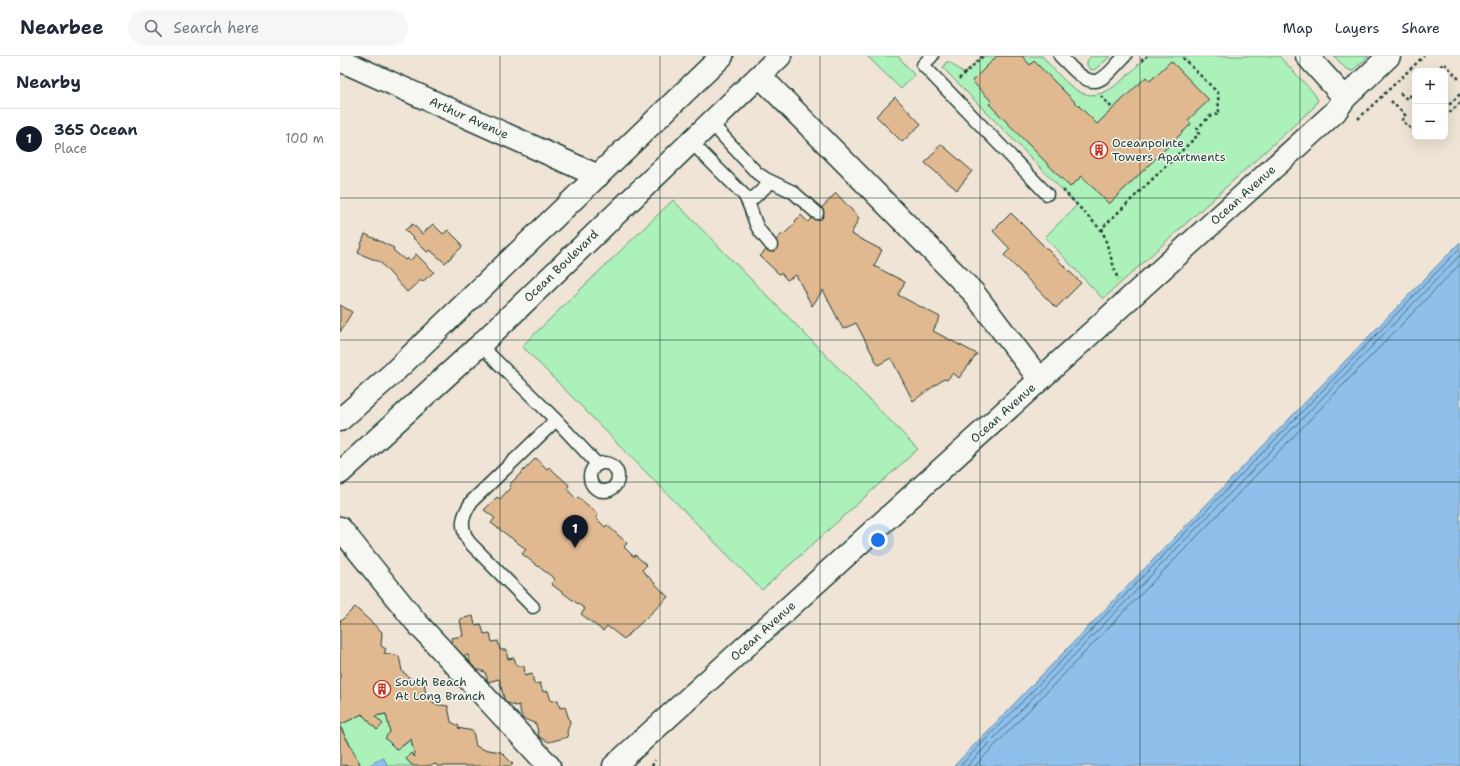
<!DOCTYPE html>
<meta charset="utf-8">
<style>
body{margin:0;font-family:"Shantell Sans",sans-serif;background:#f6f6f7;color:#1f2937}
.controls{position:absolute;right:12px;top:12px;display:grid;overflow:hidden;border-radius:8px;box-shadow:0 4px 16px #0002}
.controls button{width:36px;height:36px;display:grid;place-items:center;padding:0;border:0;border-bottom:1px solid #e0e1e3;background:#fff;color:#1f2937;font:20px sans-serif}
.you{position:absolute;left:538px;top:484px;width:14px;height:14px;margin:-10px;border:3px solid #fff;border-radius:50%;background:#1a73e8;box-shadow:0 0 0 6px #1a73e833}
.badge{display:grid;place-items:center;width:26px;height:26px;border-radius:50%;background:#111827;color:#fff;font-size:13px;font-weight:700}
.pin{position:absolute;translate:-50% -33px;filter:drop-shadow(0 1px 2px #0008)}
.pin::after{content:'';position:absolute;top:21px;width:14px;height:12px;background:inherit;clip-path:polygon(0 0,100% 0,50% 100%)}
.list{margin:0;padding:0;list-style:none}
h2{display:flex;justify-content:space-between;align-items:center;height:52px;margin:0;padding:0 16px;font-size:17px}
h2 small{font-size:13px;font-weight:400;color:#747a83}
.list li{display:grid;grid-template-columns:26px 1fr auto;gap:12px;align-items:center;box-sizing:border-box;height:60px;padding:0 16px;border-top:1px solid #e0e1e3}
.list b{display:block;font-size:15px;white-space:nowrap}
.list p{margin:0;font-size:13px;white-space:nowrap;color:#747a83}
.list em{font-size:13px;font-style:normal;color:#747a83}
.icon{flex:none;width:22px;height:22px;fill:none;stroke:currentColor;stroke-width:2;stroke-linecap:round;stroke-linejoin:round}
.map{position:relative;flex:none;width:1120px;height:710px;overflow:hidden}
header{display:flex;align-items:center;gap:24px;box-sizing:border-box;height:56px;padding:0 20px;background:#fff;border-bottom:1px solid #e0e1e3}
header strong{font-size:19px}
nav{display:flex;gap:22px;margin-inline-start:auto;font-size:14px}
.search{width:280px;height:36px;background:#f6f6f7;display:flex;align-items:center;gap:10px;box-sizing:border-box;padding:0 14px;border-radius:22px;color:#747a83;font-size:15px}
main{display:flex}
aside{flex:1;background:#fff}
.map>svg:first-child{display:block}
</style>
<header>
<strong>Nearbee</strong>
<div class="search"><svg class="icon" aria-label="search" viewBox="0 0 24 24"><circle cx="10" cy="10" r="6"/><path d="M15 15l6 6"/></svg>Search here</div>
<nav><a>Map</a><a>Layers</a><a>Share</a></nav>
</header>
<main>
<aside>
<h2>Nearby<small></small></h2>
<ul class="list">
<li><span class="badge">1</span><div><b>365 Ocean</b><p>Place</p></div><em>100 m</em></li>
</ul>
</aside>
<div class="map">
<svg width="1120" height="710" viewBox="0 0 1120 710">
<rect width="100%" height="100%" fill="#efe4d5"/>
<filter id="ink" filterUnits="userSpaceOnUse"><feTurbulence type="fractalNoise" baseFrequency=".025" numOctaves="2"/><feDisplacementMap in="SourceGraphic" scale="8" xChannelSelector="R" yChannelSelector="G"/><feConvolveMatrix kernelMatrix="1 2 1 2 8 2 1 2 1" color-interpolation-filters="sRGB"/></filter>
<g filter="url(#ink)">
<path fill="#acf0ba" stroke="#669677" d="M527 0H558L574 19 561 33Z
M643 0H702C712 11 722 24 735 33 762 53 789 17 807 0H939L973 36 978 44 974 51 763 243 705 181 737 149 603 12 606 6H610L624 18Z
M751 0H771L754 14 750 13 747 9V5Z
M994 0H1029L1012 15 1006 13Z
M333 144 578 393 422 534 182 290Z
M22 658 37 674 43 668 35 660 46 658 62 689 63 690 71 683 75 701 71 697 66 703 73 710H16L20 707 11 693 12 692 0 669Z"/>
<path fill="#8fbfeb" stroke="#628ba2" d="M1120 186V710H614Z
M43 701 48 710H28Z"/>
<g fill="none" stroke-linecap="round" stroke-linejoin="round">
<path stroke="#4c717d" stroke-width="1" d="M620 710 1120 192
M627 710 1120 199
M635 710 1120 208"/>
</g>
<path fill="#e0b991" stroke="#1f3d34" d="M657 0H682L690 9 694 5 757 68 806 21 810 25 831 5 869 44 848 64 851 68 769 148 742 120 730 131 649 48 652 46 632 25Z
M555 41 581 68 562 86 536 60Z
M601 88 632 115 617 134 585 107Z
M496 137 519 162 511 178 542 194 534 210 565 226 558 239 600 261 593 275 637 298 619 322 613 317 607 324 604 323 573 345 551 302 538 309 516 267 503 273 483 234 472 250 456 219 447 224 441 217 439 218 420 200 443 177 444 178 456 167 455 165 461 159 468 166Z
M671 157 741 227 716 252 664 199 670 193 653 175Z
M73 168 82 178 93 168 103 178 108 174 120 186 122 191 105 207 90 194 87 196 65 174Z
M25 178 54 192 53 194 65 204 67 202 70 205 76 198 94 216 82 226 81 224 67 236 40 206 18 197Z
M0 249 12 256 0 276Z
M196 402 207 413 209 411 229 429 227 433 236 443 238 441 258 458 256 462 265 471 267 469 287 487 284 491 294 501 295 499 307 509 302 514 328 541 284 583 267 570 263 575 241 558 245 553 211 528 215 523 182 498 186 493 151 467 155 462 144 454 157 441 160 443 171 431 169 429Z
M15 551 42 576 41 590 46 593 44 597 59 600 62 615 69 621 68 622 84 626 86 640 94 646 93 648 108 650 111 666 119 670 118 672 133 675 136 690 142 693 161 696 173 708 171 710H97L96 708 86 710H73L66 703 71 697 75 701 71 683 57 694 45 682 50 676 46 658 35 660 43 668 37 674 22 658 0 669V563L1 565Z
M133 560 135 569 141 568 144 578 150 577 152 586 158 585 160 594H166L168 603 174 602 177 610H179V611L184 610 185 620 192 618 194 628 200 627 203 636 208 635 211 645 218 644 220 652 225 651 230 666 227 676 228 681 209 686 199 681 196 668 182 662 179 649 176 650 165 646 159 623 148 626 145 616 132 612 128 599 121 600 115 598 111 582 123 580 120 563Z
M0 671 20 708 16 710 0 709Z"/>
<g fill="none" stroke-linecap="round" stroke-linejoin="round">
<defs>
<path id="service" d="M592 0 583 9 707 138
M720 0C729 8 745 30 759 24 769 20 777 7 785 0
M371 67 417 117 426 123 453 136 477 157
M351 86 404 139C410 148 412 158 416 168 419 176 426 182 431 189
M409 146 431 126
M140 289 216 364 257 408
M250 421a14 14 0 1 1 28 0a14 14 0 1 1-28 0Z
M193 551 129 486C119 470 122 460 132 445L216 364"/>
<path id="minor" d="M967 0 1005 42
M0 4 258 120
M420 20 633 236 700 324
M0 472 76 566 209 710
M274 710 995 56 1005 42 1049 0"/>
<path id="secondary" d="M0 364 53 317 382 0
M0 417 140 289 440 0"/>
</defs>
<use href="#service" stroke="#1f3d34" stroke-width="15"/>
<use href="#minor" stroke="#1f3d34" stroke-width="25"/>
<use href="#secondary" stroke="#1f3d34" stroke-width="25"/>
<path stroke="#1f3d34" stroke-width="2.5" stroke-dasharray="3 3" stroke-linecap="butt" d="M801 5 807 0
M1096 15 1104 7 1120 24
M619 23 643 0
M1060 37 1067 43 1075 35
M761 40 773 53
M1051 45 1066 60 1062 64 1075 77
M1105 53 1120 38
M1105 61 1120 47
M1018 63 1084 0
M723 134 763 176 778 224
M763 175 762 172 859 78 856 74 870 60 879 58 878 37 841 0
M312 710 315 704"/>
<use href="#service" stroke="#f6f6f2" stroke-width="12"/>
<use href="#minor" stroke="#f6f6f2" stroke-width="22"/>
<use href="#secondary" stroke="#f6f6f2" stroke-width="22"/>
</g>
</g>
<path fill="none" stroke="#1f3d34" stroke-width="1" stroke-opacity="0.55" d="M160 0V710M320 0V710M480 0V710M640 0V710M800 0V710M960 0V710M0 142H1120M0 284H1120M0 426H1120M0 568H1120"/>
<defs>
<symbol id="building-ring" viewBox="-11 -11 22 22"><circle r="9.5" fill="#f6f6f2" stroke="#c8321e" stroke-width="1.5"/><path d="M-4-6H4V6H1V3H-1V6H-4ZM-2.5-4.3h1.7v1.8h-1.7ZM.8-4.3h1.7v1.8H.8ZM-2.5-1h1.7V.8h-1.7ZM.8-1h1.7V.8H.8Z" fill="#c8321e"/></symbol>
</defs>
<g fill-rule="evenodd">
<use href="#building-ring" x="749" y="84" width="20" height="20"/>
<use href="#building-ring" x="32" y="623" width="20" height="20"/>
</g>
<g text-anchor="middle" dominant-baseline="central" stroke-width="3" stroke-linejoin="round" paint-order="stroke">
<g font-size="12" fill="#1f3d34" stroke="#f6f6f2">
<text transform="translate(129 62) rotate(24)">Arthur Avenue</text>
<text transform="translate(903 139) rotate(-42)">Ocean Avenue</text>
<text transform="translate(221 210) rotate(-44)">Ocean Boulevard</text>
<text transform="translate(663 357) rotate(-42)">Ocean Avenue</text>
<text transform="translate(423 575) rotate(-42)">Ocean Avenue</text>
</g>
<g font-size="12" fill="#1f3d34" stroke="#f6f6f2" text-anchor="start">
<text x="772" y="87">Oceanpointe<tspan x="772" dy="14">Towers Apartments</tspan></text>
<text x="55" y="626">South Beach<tspan x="55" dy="14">At Long Branch</tspan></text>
</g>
</g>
</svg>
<div class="controls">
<button>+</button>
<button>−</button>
</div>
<div class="you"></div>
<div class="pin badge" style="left:235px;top:492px">1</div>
</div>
</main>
